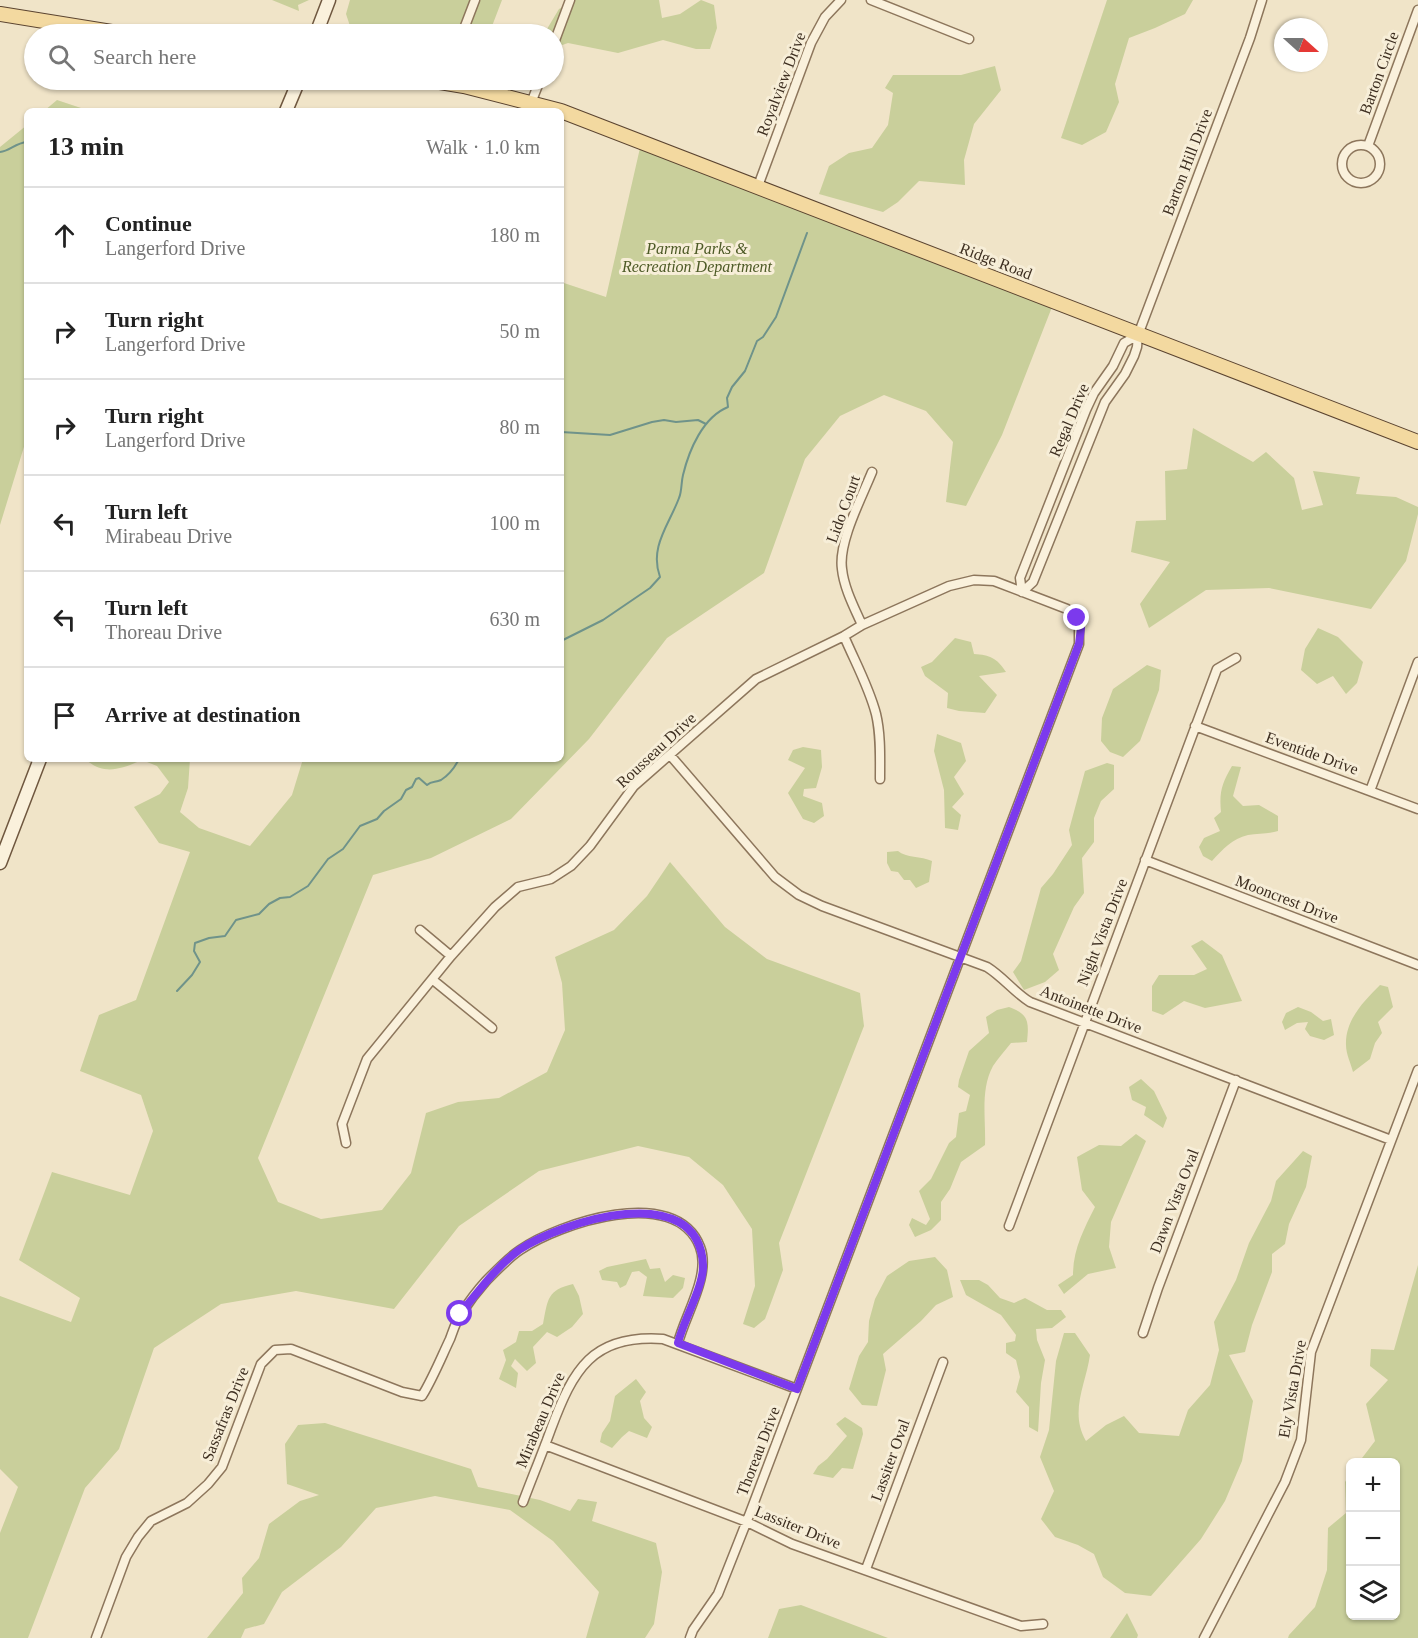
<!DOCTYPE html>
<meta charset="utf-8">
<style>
body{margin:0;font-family:"Times New Roman",serif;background:#f2f2f2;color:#222}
.controls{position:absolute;right:18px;bottom:18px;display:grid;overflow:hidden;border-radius:9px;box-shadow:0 2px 4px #0004}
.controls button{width:54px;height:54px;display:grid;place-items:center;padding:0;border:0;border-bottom:2px solid #e0e0e0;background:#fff;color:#222;font:30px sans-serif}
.compass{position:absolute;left:1274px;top:18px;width:54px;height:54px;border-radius:50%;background:#fff;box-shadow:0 2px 4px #0004;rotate:111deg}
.stop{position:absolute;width:18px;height:18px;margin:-14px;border:4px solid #7c3aed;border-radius:50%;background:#fff}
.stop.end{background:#7c3aed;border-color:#fff;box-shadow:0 2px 6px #0008}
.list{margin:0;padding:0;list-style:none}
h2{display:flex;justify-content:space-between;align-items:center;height:78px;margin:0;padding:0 24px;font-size:26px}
h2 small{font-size:20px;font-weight:400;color:#767676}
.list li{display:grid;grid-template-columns:39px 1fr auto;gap:18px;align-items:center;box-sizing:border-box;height:96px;padding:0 24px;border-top:2px solid #e0e0e0}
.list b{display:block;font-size:22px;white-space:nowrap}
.list p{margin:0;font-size:20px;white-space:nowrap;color:#767676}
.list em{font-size:20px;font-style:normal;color:#767676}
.icon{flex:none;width:33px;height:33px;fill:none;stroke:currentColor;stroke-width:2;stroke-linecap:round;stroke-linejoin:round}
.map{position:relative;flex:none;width:1418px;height:1638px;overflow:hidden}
.search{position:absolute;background:#fff;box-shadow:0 2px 4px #0004;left:24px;top:24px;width:540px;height:66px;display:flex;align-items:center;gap:15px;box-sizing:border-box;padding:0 21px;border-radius:33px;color:#767676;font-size:22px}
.panel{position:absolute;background:#fff;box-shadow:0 2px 4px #0004;left:24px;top:108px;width:540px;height:654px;border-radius:9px}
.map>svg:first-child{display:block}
</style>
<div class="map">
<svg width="1418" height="1638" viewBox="0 0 1418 1638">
<rect width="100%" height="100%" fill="#f0e4c8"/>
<path fill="#c9cf9b" d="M272 0H309L298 5 299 11Z
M350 0H502L489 34H366L363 31 351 29 346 14Z
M568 0H659L662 18 680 14 701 0 714 5 717 28 710 49H696L663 40 618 53 568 43 554 48V34H544L559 9 570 3Z
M1107 0H1193L1185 14 1155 28 1129 38 1115 84 1119 102 1106 132 1082 145 1061 138Z
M995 66 1001 90 974 124 964 160 965 185 919 181 898 202 883 212 819 194 829 166 849 153 872 148 888 125 893 93 885 88 893 75H961Z
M57 100 90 111H44Z
M27 125V437L0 525V147Z
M640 148 1052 307 1002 435 966 506 946 502 953 442 926 411 884 395 840 416 805 459 764 573 667 638 589 739 511 819 431 858 373 875 258 1158 278 1202 321 1219 382 1210 411 1173 426 1113 458 1102 499 1098 547 1072 565 1030 562 983 555 957 614 930 647 896 670 862 725 927 767 959 860 993 864 1026 779 1243 783 1270 765 1319 754 1328 743 1324 755 1286 752 1229 723 1185 689 1157 638 1146 539 1171 459 1226 394 1309 296 1291 221 1304 154 1348 119 1449 85 1488 28 1638H0V1533L18 1487 0 1469V1296L71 1322 80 1298 19 1260 52 1172 130 1195 153 1131 141 1095 80 1071 99 1015 136 1000 190 852 159 843 134 807 160 794 169 782 157 766 142 760C121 769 104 776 85 759H190L188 788 180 812 199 828 250 846 292 795 303 759H561V282L606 297Z
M1193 428 1253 462 1266 452 1294 478 1302 510 1323 505 1313 471 1360 477 1356 494 1396 497 1418 507V514L1406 561 1371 609 1269 588 1206 590 1149 628 1140 604 1170 562 1131 552 1136 521 1166 520 1165 471 1187 469Z
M1318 628 1338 637 1363 662 1357 683 1346 694 1333 676 1317 684 1301 670 1305 649Z
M955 638 971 642 974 654C990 655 997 658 1006 672L979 676 997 695 985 713 959 711 947 708 948 693 925 676 921 667 932 662Z
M1147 665 1161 670 1159 690 1140 741 1123 757 1110 752 1101 741 1102 718 1113 689Z
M937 734 961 743 966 761 954 777 964 794 952 807 961 815 958 830 945 828 944 790 934 751Z
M803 747 821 750 822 767 816 788 804 789 803 796 822 803 824 816 814 823 803 819 788 793 805 768 788 760 793 750Z
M1107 763 1114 765V789L1101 801 1094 818V842L1082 858 1084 893 1074 907 1053 954 1059 970 1045 982 1024 990 1013 972 1021 961 1041 888 1053 874 1072 845 1069 830 1085 771Z
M1232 766 1241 767 1233 796 1243 806 1259 805 1278 816V831C1268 834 1258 833 1248 835 1232 839 1223 849 1212 861L1203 856 1199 847 1204 838 1220 831 1214 818 1221 812C1219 792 1222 783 1232 766Z
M898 851C906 858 921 856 932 861L929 882 916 888 910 880H904L898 872 891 871 887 863V852Z
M1202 940 1222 955 1242 1001 1205 1008 1184 1001 1163 1015 1152 1011V986L1159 975H1194L1207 969 1191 946Z
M1380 985 1388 987 1393 1007 1378 1022 1382 1033 1375 1043 1370 1059 1353 1072C1351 1064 1346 1054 1346 1045 1345 1020 1364 1001 1380 985Z
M1009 1007C1029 1014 1029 1022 1027 1042L1011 1043C1005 1051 998 1058 993 1066 980 1090 986 1119 985 1145L961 1162 950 1189 941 1202V1220L931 1230 915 1237 909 1225 912 1218 926 1225 930 1219 919 1191 931 1179 949 1143 956 1137 959 1113 966 1111 970 1095 958 1087 959 1080 969 1051 989 1033 986 1017 997 1010Z
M1298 1007 1311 1012 1323 1021 1331 1019 1334 1035 1324 1040 1310 1036 1305 1029 1308 1022 1297 1023 1285 1030 1282 1022 1286 1013Z
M1141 1079 1154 1091 1167 1118 1163 1128 1144 1115 1146 1107 1132 1100 1129 1087Z
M1136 1134 1146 1141 1111 1222 1109 1247 1116 1268 1088 1274 1064 1294 1058 1285 1073 1275C1073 1249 1084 1229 1095 1207L1082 1190 1077 1157 1099 1145 1121 1146Z
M1303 1151 1312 1156 1306 1187 1289 1224 1285 1244 1272 1254V1272L1252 1325 1245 1352 1229 1355 1253 1401 1242 1461 1225 1501 1201 1539 1151 1596 1125 1593 1103 1577 1094 1554 1078 1545 1055 1537 1041 1519 1054 1491 1040 1457 1049 1430 1056 1361 1064 1333H1075L1090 1355C1086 1384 1069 1412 1086 1441L1106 1425 1124 1416 1139 1433 1179 1436 1188 1410 1210 1385 1219 1350 1214 1322 1236 1280 1249 1243 1271 1201 1276 1181Z
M935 1257 947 1270 953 1297 936 1305 921 1321 883 1354 886 1370 877 1406 862 1405 849 1389 859 1356 868 1342 869 1321 875 1299 887 1276 909 1261Z
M646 1259 650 1269 660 1268 665 1282 673 1275 685 1278 683 1288 673 1298 643 1296 647 1277 639 1271 632 1272 626 1285 620 1288 617 1282 602 1280 599 1271 607 1267Z
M1418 1265V1638H1288L1289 1635 1315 1607 1327 1570 1328 1528 1346 1513 1345 1482 1350 1474V1616H1396V1462H1359L1375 1441 1366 1404 1388 1380 1370 1366 1371 1349 1394 1350Z
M960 1280H979L988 1285 1000 1298 1014 1303 1025 1298 1047 1310H1061L1066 1317 1052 1328 1036 1329 1037 1340 1045 1360 1041 1383 1038 1432 1029 1427V1407L1016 1392 1020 1377 1016 1360 1006 1353V1343L1015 1341 1016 1335 1001 1315 966 1295Z
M573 1284 579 1296 583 1314 572 1327 557 1337 547 1332 533 1347 536 1363 527 1371 515 1359 511 1366 518 1373 516 1388 499 1379 506 1360 503 1350 516 1342 519 1331H532L543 1324C548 1299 547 1290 573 1284Z
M636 1379 646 1392 640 1401 644 1418 652 1427 647 1438 629 1431 622 1437 612 1448 600 1442 602 1433 610 1421 615 1396Z
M845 1417 862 1428 863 1434 853 1469 842 1468 833 1478 813 1474 818 1466 827 1459 847 1436 836 1424Z
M325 1423 471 1469 478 1487 540 1500 570 1511 578 1499 597 1502 592 1521 656 1543 662 1572 654 1624 645 1638H586L599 1592 553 1541 510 1510 435 1496 376 1508 341 1547 282 1592 264 1624 245 1629 241 1638H207L243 1593 242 1578 259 1558 269 1524 300 1501 319 1495 287 1484 285 1444 298 1425Z
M801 1605 888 1638H768L779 1609Z
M1127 1613 1138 1635 1137 1638H1110Z"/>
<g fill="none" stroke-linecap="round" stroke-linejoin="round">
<path stroke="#6f938a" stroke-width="2" d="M0 152C10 151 15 143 27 142
M561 432 610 435 652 422 664 420 676 422 698 420 706 424
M561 641 603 620 650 588 660 577C649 547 669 525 679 498 682 491 681 483 683 475 689 450 703 417 728 407L727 398 732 387 745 371 757 341 763 337 776 317 807 233
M177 991 192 975 200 962 194 951 195 943 209 938 225 936 236 920 259 914 269 904 280 898 290 897 308 886 328 859 343 849 360 826 377 819 384 811 401 799 406 790 412 787 416 779 419 778 427 785C432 780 435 783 441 780 449 775 455 767 459 759"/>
<defs>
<path id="street" d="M871 0 969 39
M462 34 475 0
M554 43 570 0
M531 103 540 80
M1342 164a19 19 0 1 1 38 0a19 19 0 1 1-38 0Z
M1368 146 1418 10
M758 186 811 43 825 17 841 0
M1022 592 1033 582 1105 402 1125 374 1134 356 1137 347 1138 335 1250 38 1262 0
M1022 592 1020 578 1086 410 1094 393 1113 366 1124 343 1138 335
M862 625C854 607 844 588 842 569 838 542 862 497 872 472
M844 636C855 662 869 687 876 714 881 735 880 758 880 779
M1195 726 1418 809
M670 755 775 877 799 895 822 906 987 967C1003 977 1014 992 1030 1002L1391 1140
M1370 791 1418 662
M1145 860 1418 965
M420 930 451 956
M433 980 492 1028
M346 1143 342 1124 367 1059 451 956 495 907 518 887 551 879 571 866 590 846 634 786 756 679 844 636 862 625 949 586 974 580 994 581 1067 609 1073 613 1079 623V644L750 1513 718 1594 693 1630 690 1638
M1009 1226 1217 669 1236 658
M1143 1333 1158 1288 1236 1080
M545 1445 747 1522 792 1544 1021 1626 1043 1624
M523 1502C532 1478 542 1454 551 1429 573 1370 592 1334 663 1339L797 1389
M866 1569 943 1362
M96 1638 126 1557 138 1537 151 1521 187 1503 208 1484 222 1467 261 1364 275 1350 291 1349 402 1392 422 1396C433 1378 441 1358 450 1339 453 1331 456 1321 461 1314 468 1303 477 1291 486 1281 496 1271 508 1258 520 1250 559 1223 676 1184 700 1247 711 1275 685 1315 678 1343
M1204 1638 1285 1482 1301 1440 1311 1352 1418 1070"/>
<path id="secondary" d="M316 34 329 0
M286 111 299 80
M0 863 40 759"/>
<path id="primary" d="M0 14 124 34
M428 80 464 86 561 111
M561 111 1418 442"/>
</defs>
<use href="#street" stroke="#8d765c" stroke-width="11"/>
<use href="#secondary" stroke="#6f573f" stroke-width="15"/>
<use href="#primary" stroke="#5b4430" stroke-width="16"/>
<use href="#street" stroke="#faf1dc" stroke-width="8"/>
<use href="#secondary" stroke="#faf1dc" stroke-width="12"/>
<use href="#primary" stroke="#f3d9a0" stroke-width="14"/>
</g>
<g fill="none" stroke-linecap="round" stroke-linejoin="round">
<path stroke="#7c3aed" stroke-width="8" d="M460 1314C478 1292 496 1267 519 1250 562 1221 699 1178 703 1265 704 1286 683 1321 678 1343L797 1389 1079 644 1081 628 1077 618"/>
</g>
<g text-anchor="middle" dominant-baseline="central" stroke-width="6" stroke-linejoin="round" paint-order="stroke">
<g font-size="16" fill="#3d2e20" stroke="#f7eed8">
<text transform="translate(1379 73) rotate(-70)">Barton Circle</text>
<text transform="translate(781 84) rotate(-69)">Royalview Drive</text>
<text transform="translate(1187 162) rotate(-69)">Barton Hill Drive</text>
<text transform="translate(996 261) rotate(21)">Ridge Road</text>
<text transform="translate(1069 420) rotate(-67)">Regal Drive</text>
<text transform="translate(843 509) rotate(-70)">Lido Court</text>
<text transform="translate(656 750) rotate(-43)">Rousseau Drive</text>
<text transform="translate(1312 753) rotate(20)">Eventide Drive</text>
<text transform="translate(1287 899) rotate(21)">Mooncrest Drive</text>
<text transform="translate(1102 932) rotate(-69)">Night Vista Drive</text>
<text transform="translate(1091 1009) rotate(21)">Antoinette Drive</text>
<text transform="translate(1174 1201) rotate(-69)">Dawn Vista Oval</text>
<text transform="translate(1292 1389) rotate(-80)">Ely Vista Drive</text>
<text transform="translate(225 1414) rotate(-68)">Sassafras Drive</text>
<text transform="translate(540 1420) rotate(-67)">Mirabeau Drive</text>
<text transform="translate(758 1451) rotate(-69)">Thoreau Drive</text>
<text transform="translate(890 1460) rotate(-70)">Lassiter Oval</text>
<text transform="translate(798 1527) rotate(22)">Lassiter Drive</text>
</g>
<g font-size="16" font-style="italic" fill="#4d5a26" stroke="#f7eed8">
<text x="697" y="248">Parma Parks &amp;<tspan x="697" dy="18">Recreation Department</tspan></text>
</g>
</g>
</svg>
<div class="controls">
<button>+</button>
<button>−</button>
<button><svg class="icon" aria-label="layers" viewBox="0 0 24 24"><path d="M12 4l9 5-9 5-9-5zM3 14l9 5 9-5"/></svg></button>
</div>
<svg class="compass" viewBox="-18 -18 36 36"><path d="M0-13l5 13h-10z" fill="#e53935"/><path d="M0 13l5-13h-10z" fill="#767676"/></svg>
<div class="stop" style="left:460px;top:1314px"></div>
<div class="stop end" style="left:1077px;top:618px"></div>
<div class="search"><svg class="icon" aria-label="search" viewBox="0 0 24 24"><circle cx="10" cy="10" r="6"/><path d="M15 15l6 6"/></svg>Search here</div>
<section class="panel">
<h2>13 min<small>Walk · 1.0 km</small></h2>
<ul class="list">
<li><svg class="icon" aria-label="ahead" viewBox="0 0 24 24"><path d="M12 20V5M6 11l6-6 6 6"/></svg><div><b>Continue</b><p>Langerford Drive</p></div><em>180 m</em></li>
<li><svg class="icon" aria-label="right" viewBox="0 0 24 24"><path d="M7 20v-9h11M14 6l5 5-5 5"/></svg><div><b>Turn right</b><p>Langerford Drive</p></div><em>50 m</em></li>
<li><svg class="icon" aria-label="right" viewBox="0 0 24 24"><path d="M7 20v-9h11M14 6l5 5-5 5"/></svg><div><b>Turn right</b><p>Langerford Drive</p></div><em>80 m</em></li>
<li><svg class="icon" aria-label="left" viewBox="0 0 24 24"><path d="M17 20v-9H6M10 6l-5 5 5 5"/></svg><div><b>Turn left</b><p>Mirabeau Drive</p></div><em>100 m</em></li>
<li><svg class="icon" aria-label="left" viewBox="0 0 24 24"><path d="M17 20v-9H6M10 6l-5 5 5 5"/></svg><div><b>Turn left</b><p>Thoreau Drive</p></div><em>630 m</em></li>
<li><svg class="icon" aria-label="arrive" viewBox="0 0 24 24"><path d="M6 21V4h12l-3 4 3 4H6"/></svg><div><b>Arrive at destination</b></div></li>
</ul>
</section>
</div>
